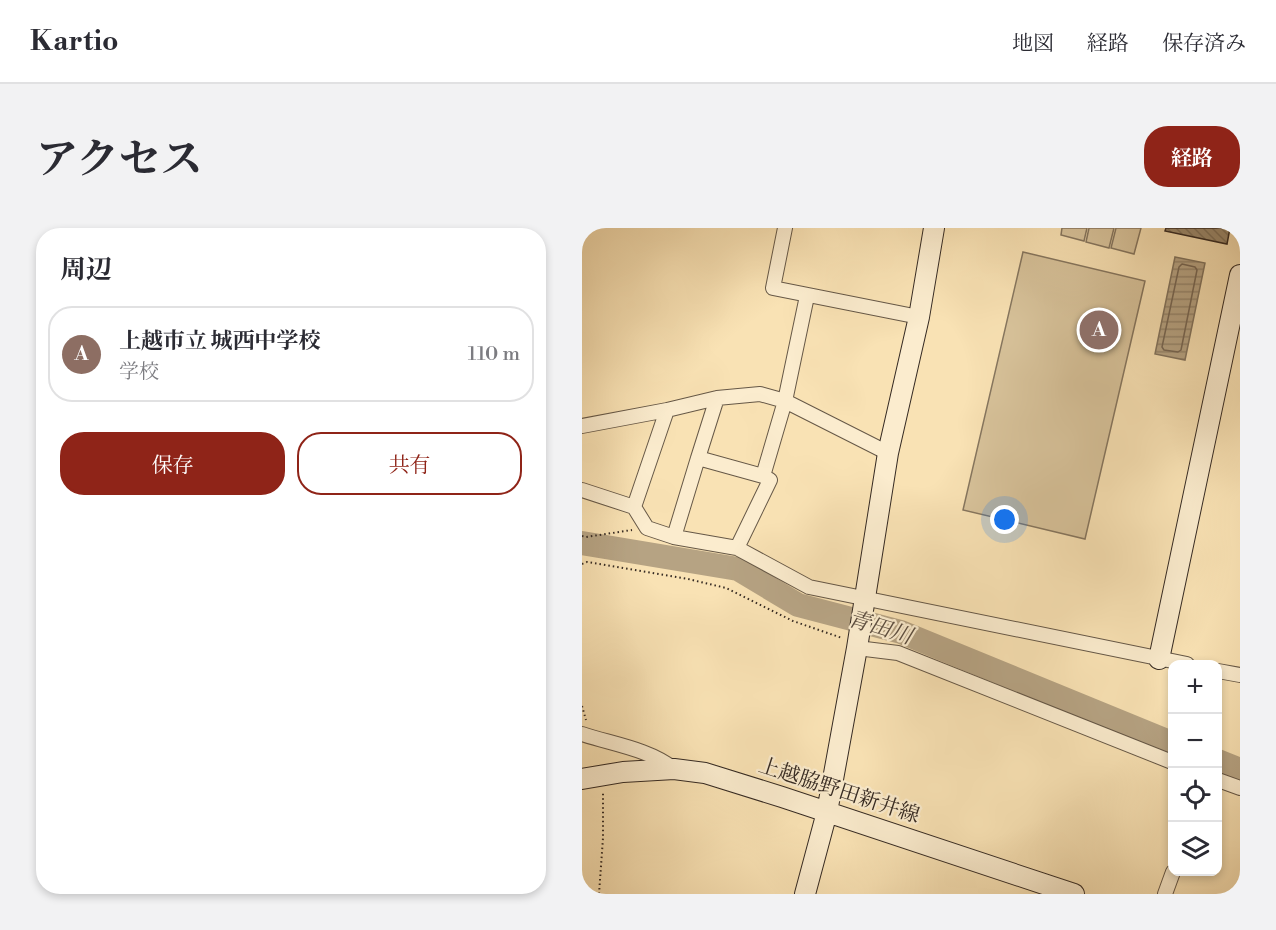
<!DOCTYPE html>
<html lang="ja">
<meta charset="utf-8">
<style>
body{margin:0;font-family:"Libre Bodoni","Noto Serif JP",serif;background:#f2f2f3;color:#2b2b33}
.controls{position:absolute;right:18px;bottom:18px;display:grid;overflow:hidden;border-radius:12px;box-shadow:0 3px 9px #0003}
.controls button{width:54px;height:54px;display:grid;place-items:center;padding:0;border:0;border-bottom:2px solid #e1e1e2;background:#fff;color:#2b2b33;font:30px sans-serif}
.you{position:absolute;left:423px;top:292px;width:21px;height:21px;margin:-15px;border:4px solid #fff;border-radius:50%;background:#1a73e8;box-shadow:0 0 0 9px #1a73e833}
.badge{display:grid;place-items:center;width:39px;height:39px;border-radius:50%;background:#8f2418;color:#fff;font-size:20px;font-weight:700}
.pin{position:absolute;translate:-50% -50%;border:3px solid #fff;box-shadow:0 2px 6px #0006}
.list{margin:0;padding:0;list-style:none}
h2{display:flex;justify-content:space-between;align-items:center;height:78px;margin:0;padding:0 24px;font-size:26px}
h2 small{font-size:20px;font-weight:400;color:#7c7c81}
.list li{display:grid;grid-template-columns:39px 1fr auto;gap:18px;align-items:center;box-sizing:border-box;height:96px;margin:0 12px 12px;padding:0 12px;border:2px solid #e1e1e2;border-radius:24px}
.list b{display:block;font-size:22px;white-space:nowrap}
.list p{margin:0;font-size:20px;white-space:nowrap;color:#7c7c81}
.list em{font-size:20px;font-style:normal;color:#7c7c81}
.actions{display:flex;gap:12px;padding:18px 24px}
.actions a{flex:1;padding:14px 0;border:2px solid #8f2418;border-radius:24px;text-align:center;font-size:21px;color:#8f2418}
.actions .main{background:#8f2418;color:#fff}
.icon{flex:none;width:33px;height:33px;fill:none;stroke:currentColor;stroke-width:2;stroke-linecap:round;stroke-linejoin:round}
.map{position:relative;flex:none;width:658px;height:666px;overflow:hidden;border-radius:24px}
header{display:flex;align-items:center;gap:36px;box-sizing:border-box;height:84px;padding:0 30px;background:#fff;border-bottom:2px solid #e1e1e2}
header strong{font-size:28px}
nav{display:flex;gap:33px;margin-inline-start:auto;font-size:21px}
.intro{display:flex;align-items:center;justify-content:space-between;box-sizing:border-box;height:144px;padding:0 36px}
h1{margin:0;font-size:42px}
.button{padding:15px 27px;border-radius:24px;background:#8f2418;color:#fff;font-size:21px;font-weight:700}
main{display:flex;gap:36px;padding:0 36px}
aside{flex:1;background:#fff;border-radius:24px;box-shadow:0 3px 9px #0003}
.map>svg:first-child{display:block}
</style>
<header>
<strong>Kartio</strong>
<nav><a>地図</a><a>経路</a><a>保存済み</a></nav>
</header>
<div class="intro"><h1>アクセス</h1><a class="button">経路</a></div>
<main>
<aside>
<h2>周辺<small></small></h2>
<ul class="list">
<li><span class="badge" style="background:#8d6e63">A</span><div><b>上越市立 城西中学校</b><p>学校</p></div><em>110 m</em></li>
</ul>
<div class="actions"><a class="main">保存</a><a>共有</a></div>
</aside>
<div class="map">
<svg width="658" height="666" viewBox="0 0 658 666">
<defs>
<pattern id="water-rules" width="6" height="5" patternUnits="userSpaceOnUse" patternTransform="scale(1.5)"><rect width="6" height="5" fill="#b6a383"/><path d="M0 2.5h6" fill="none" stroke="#95856b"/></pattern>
<pattern id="building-back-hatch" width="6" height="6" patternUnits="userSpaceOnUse" patternTransform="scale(1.5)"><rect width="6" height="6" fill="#9b8a6e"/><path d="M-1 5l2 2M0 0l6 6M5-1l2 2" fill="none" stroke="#7f715a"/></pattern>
</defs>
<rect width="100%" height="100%" fill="#f9e2b4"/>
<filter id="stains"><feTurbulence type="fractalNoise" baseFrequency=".00333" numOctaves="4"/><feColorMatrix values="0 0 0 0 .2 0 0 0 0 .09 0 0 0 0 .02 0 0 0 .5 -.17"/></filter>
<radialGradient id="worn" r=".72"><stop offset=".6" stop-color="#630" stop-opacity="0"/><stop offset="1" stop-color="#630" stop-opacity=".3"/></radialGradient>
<path fill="#d8c39b" stroke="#86765f" stroke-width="1.5" d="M480 0H505L502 13 479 7Z
M507 0H532L527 20 504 14Z
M534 0H559L552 26 529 20Z
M441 24 563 53 503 311 381 282Z"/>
<path fill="url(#water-rules)" stroke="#82735d" stroke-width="1.5" d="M593 29 623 35 603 132 573 126Z"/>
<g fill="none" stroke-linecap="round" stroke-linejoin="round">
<path stroke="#766653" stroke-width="1.5" d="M600 36 613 39 615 42 599 122 596 124 582 122 580 119 597 39Z"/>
<path stroke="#b6a383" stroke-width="24" d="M0 315 156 341 216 377 319 404 590 515
M636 533 658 542"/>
</g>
<path fill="url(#building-back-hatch)" stroke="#352a23" stroke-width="1.5" d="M584 0H648L645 16 583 3Z"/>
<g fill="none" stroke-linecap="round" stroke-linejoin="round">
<defs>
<path id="street" d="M203 0 191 60 337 89
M135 170 116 230 181 248 203 173 225 68
M85 182 52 279 65 300 92 309
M0 198 85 182 135 170 178 166 203 173 306 225
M116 230 92 309 155 320 188 252 181 248
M0 262 52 279
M155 320 227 359 605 436
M275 420 316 425 590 534
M636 443 658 447
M0 506C30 516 67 521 92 541
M636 552 658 560
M583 666 591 644"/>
<path id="secondary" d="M577 431 658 47
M0 551 41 544 92 541 123 545 200 569 492 666
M223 666 245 584 275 420 306 225 337 89 352 0"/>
</defs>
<use href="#street" stroke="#665847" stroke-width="16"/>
<use href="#secondary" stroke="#352a23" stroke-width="22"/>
<path stroke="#352a23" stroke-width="2" stroke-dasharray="1.5 3" stroke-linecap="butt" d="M0 308 4 309 50 302
M0 336 5 334 106 351 144 360 211 393 260 410
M0 478 4 492
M17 666 21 610V564"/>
<use href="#street" stroke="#fbecce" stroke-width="14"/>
<use href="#secondary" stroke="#fbecce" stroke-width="20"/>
</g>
<g text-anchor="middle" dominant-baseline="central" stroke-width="4.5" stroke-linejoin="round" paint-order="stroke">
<g font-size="21" fill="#352a23" stroke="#fbecce">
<text transform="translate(257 563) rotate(18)">上越脇野田新井線</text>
</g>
<g font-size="22" font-style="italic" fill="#5c4e40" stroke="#fbecce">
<text transform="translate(298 400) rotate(17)">青田川</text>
</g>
</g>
<rect width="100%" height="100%" filter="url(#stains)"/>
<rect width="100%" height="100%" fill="url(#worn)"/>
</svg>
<div class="controls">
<button>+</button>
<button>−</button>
<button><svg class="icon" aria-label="locate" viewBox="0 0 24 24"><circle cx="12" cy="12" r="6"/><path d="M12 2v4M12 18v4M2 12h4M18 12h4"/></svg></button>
<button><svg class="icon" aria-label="layers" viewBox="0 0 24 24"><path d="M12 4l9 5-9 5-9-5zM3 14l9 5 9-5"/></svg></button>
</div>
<div class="you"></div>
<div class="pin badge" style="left:517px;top:102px;background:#8d6e63">A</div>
</div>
</main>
